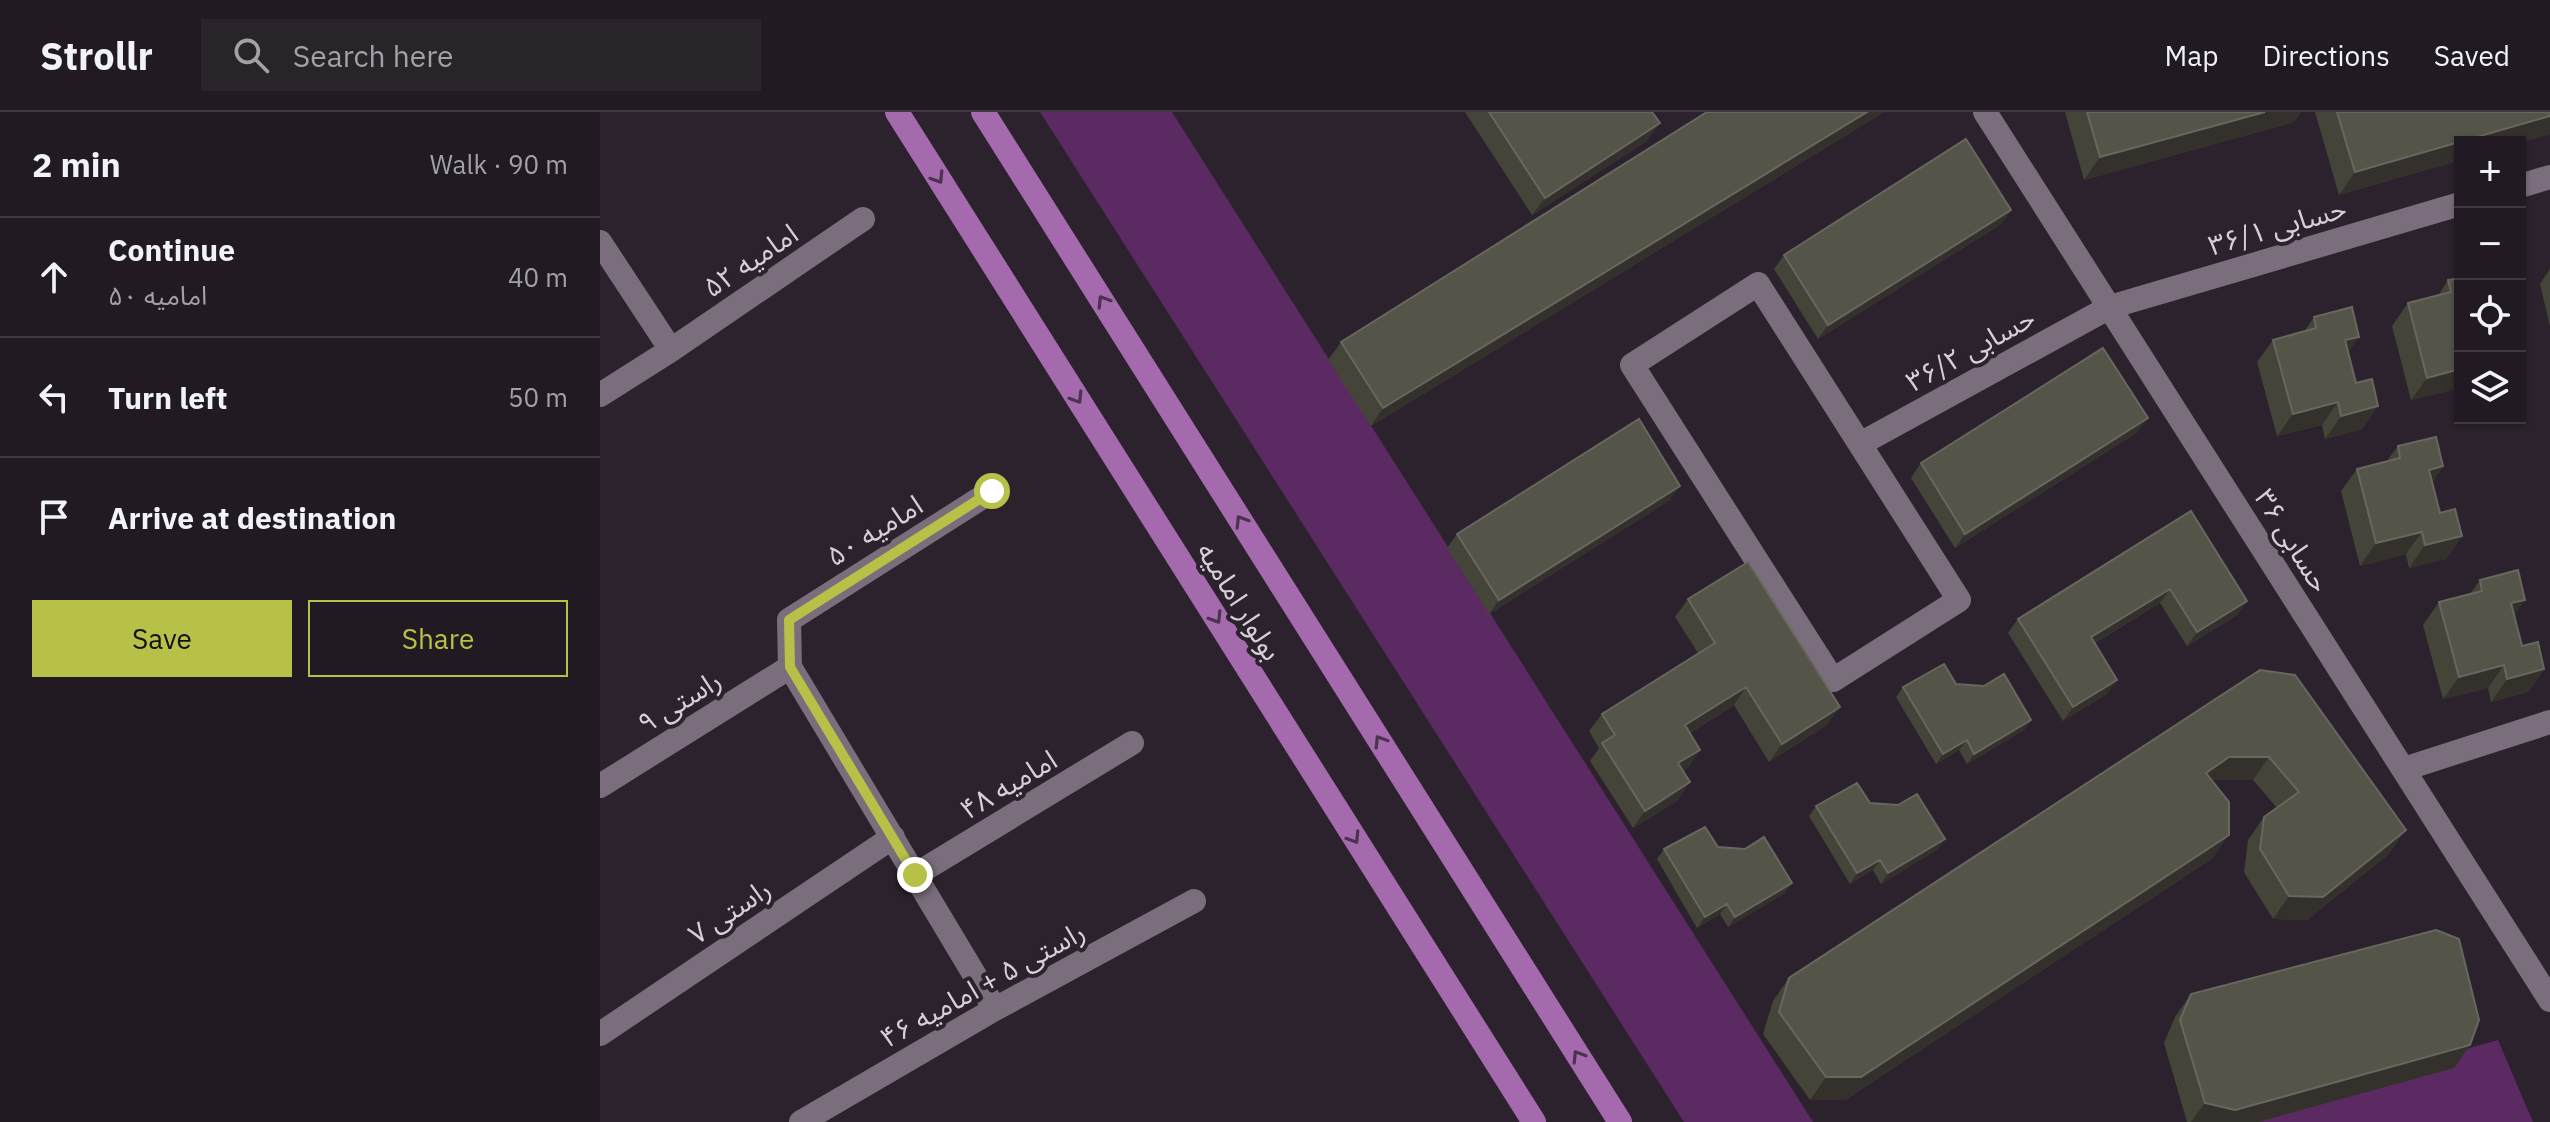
<!DOCTYPE html>
<meta charset="utf-8">
<style>
body{margin:0;font-family:"IBM Plex Sans","Noto Sans Arabic",sans-serif;background:#29232a;color:#f1f3f6}
.controls{position:absolute;right:24px;top:24px;display:grid;overflow:hidden;border-radius:0px;box-shadow:0 2px 6px #0004}
.controls button{width:72px;height:72px;display:grid;place-items:center;padding:0;border:0;border-bottom:2px solid #3e3840;background:#211a22;color:#f1f3f6;font:40px sans-serif}
.stop{position:absolute;width:24px;height:24px;margin:-18px;border:6px solid #b8c147;border-radius:50%;background:#fff}
.stop.end{background:#b8c147;border-color:#fff;box-shadow:0 2px 8px #0008}
.list{margin:0;padding:0;list-style:none}
h2{display:flex;justify-content:space-between;align-items:center;height:104px;margin:0;padding:0 32px;font-size:34px}
h2 small{font-size:26px;font-weight:400;color:#a2a1a5}
.list li{display:grid;grid-template-columns:52px 1fr auto;gap:24px;align-items:center;box-sizing:border-box;height:120px;padding:0 32px;border-top:2px solid #3e3840}
.list b{display:block;font-size:30px;white-space:nowrap}
.list p{margin:0;font-size:26px;white-space:nowrap;color:#a2a1a5}
.list em{font-size:26px;font-style:normal;color:#a2a1a5}
.actions{display:flex;gap:16px;padding:24px 32px}
.actions a{flex:1;padding:18px 0;border:2px solid #b8c147;border-radius:0px;text-align:center;font-size:28px;color:#b8c147}
.actions .main{background:#b8c147;color:#111}
.icon{flex:none;width:44px;height:44px;fill:none;stroke:currentColor;stroke-width:2;stroke-linecap:round;stroke-linejoin:round}
.map{position:relative;flex:none;width:1950px;height:1010px;overflow:hidden}
header{display:flex;align-items:center;gap:48px;box-sizing:border-box;height:112px;padding:0 40px;background:#211a22;border-bottom:2px solid #3e3840}
header strong{font-size:38px}
nav{display:flex;gap:44px;margin-inline-start:auto;font-size:28px}
.search{width:560px;height:72px;background:#29232a;display:flex;align-items:center;gap:20px;box-sizing:border-box;padding:0 28px;border-radius:0px;color:#a2a1a5;font-size:30px}
main{display:flex}
aside{flex:1;background:#211a22}
.map>svg:first-child{display:block}
</style>
<header>
<strong>Strollr</strong>
<div class="search"><svg class="icon" aria-label="search" viewBox="0 0 24 24"><circle cx="10" cy="10" r="6"/><path d="M15 15l6 6"/></svg>Search here</div>
<nav><a>Map</a><a>Directions</a><a>Saved</a></nav>
</header>
<main>
<aside>
<h2>2 min<small>Walk · 90 m</small></h2>
<ul class="list">
<li><svg class="icon" aria-label="ahead" viewBox="0 0 24 24"><path d="M12 20V5M6 11l6-6 6 6"/></svg><div><b>Continue</b><p>امامیه ۵۰</p></div><em>40 m</em></li>
<li><svg class="icon" aria-label="left" viewBox="0 0 24 24"><path d="M17 20v-9H6M10 6l-5 5 5 5"/></svg><div><b>Turn left</b></div><em>50 m</em></li>
<li><svg class="icon" aria-label="arrive" viewBox="0 0 24 24"><path d="M6 21V4h12l-3 4 3 4H6"/></svg><div><b>Arrive at destination</b></div></li>
</ul>
<div class="actions"><a class="main">Save</a><a>Share</a></div>
</aside>
<div class="map">
<svg width="1950" height="1010" viewBox="0 0 1950 1010">
<rect width="100%" height="100%" fill="#2c222d"/>
<path fill="#5b2a62" d="M440 0H572L1213 1010H1084Z
M1898 928 1933 1010H1606Z"/>
<g fill="none" stroke-linecap="round" stroke-linejoin="round">
<path stroke="#7a6e7c" stroke-width="24" d="M1385 0 1950 888
M1920 74 1950 65
M0 130 71 238
M1158 172 1359 488 1233 568 1032 253Z
M0 283 71 238 263 107
M1260 332 1510 195 1860 92
M392 379 189 508 190 555 395 897
M1804 657 1950 610
M0 674 190 555
M315 763 532 631
M0 922 293 725
M201 1010 395 897 594 789"/>
<path stroke="#a569ae" stroke-width="24" d="M297 0 934 1010
M383 0 1020 1010"/>
</g>
<path fill="#444538" d="M865 0H1052L1047 29 932 103Z
M1107 0H1284L771 314 728 248 741 230Z
M1465 0H1701L1694 10 1484 68Z
M1715 0H1950V22L1739 83Z
M1411 98 1401 112 1218 227 1174 157 1184 143Z
M1950 157V214L1940 172Z
M1860 166V290L1856 277 1811 288 1792 214 1808 191 1838 184 1848 168Z
M1714 205 1748 241 1756 271 1778 294 1762 317 1725 327 1722 313 1677 324 1657 250 1673 228 1704 220Z
M1538 320 1355 436 1311 366 1321 351Z
M1798 334 1843 354 1832 370 1840 401 1862 424 1846 447 1809 456 1806 442 1760 454 1741 379 1757 357 1787 349Z
M1070 388 889 502 847 436 857 422Z
M1591 399 1647 489 1637 503 1587 534 1560 491 1495 531 1507 582 1463 609 1408 521 1418 507Z
M1880 468 1914 503 1922 534 1944 557 1928 580 1891 590 1888 576 1843 587 1823 513 1839 490 1870 482Z
M1088 487 1227 613 1169 650 1134 593 1090 621 1100 638 1088 656 1083 659 1078 688 1033 716 990 649 999 636 989 619 1002 602 1098 541 1075 505Z
M1660 558 1790 741 1707 808 1673 807 1644 760 1648 728 1664 705 1677 696 1653 668H1613L1612 669 1613 746 1245 988H1210L1163 922 1173 889 1189 866Z
M1356 572 1431 608 1424 618 1367 652 1359 638 1336 652 1296 585 1303 575Z
M1270 691 1345 727 1338 737 1281 772 1273 758 1250 772 1209 704 1216 694Z
M1118 735 1185 781 1128 815 1120 802 1097 816 1057 747 1064 737Z
M1591 882 1854 956 1658 1010H1587L1564 931 1575 905Z"/>
<path fill="#34312c" d="M1267 0H1284L771 314 783 296Z
M1665 0H1701L1694 10 1484 68 1500 45Z
M1950 4V22L1920 31 1860 30Z
M1060 11 1047 29 932 103 945 86Z
M1860 30V48L1739 83 1755 60Z
M1411 98 1401 112 1218 227 1228 213Z
M1759 225 1743 248 1745 228Z
M1860 257V271L1856 277 1811 288 1827 266Z
M1738 290 1722 313 1677 324 1693 302Z
M1778 294 1762 317 1725 327 1741 304Z
M1548 306 1538 320 1355 436 1365 422Z
M1843 354 1827 377 1829 358Z
M1080 374 1070 388 889 502 899 488Z
M1822 420 1806 442 1760 454 1776 431Z
M1862 424 1846 447 1809 456 1825 433Z
M1570 477 1560 491 1481 539 1491 525Z
M1925 488 1909 511 1911 491Z
M1647 489 1637 503 1587 534 1597 520Z
M1904 553 1888 576 1843 587 1859 565Z
M1944 557 1928 580 1891 590 1907 567Z
M1517 568 1507 582 1463 609 1473 595Z
M1146 575 1134 593 1073 631 1085 613Z
M1240 595 1227 613 1169 650 1182 632Z
M1431 608 1424 618 1367 652 1374 642Z
M1367 628 1359 638 1336 652 1343 642Z
M1100 638 1088 656 1066 669 1078 651Z
M1629 645H1669L1653 668H1613L1590 684 1606 661Z
M1090 670 1078 688 1033 716 1045 699Z
M1806 718 1790 741 1707 808 1673 807 1689 784Z
M1629 723 1613 746 1245 988H1210L1226 965Z
M1345 727 1338 737 1281 772 1288 761Z
M1280 748 1273 758 1250 772 1257 761Z
M1192 771 1185 781 1128 815 1135 805Z
M1127 792 1120 802 1097 816 1105 805Z
M1870 933 1854 956 1658 1010H1591L1605 991Z"/>
<path fill="#545449" stroke="#68675f" stroke-width="2" d="M889 0H1052L1060 11 945 86Z
M1107 0H1267L783 296 741 230Z
M1487 0H1665L1500 45Z
M1737 0H1950V4L1755 60Z
M1366 27 1411 98 1228 213 1184 143Z
M1860 166V257L1827 266 1808 191 1851 180 1848 168Z
M1752 195 1759 225 1745 228 1756 271 1772 267 1778 294 1741 304 1738 290 1693 302 1673 228 1716 216 1714 205Z
M1503 236 1548 306 1365 422 1321 351Z
M1039 307 1080 374 899 488 857 422Z
M1836 325 1843 354 1829 358 1840 401 1855 397 1862 424 1825 433 1822 420 1776 431 1757 357 1800 346 1798 334Z
M1591 399 1647 489 1597 520 1570 477 1491 525 1517 568 1473 595 1418 507Z
M1148 450 1240 595 1182 632 1146 575 1085 613 1100 638 1078 651 1090 670 1045 699 1002 631 1015 623 1002 602 1115 531 1088 487Z
M1918 458 1925 488 1911 491 1922 534 1938 530 1944 557 1907 567 1904 553 1859 565 1839 490 1882 479 1880 468Z
M1344 552 1356 572 1384 574 1404 562 1431 608 1374 642 1367 628 1343 642 1303 575Z
M1660 558 1695 563 1806 718 1723 785 1689 784 1660 737 1664 705 1699 680 1669 645H1629L1606 661 1629 690V723L1261 965H1226L1179 900 1189 866Z
M1257 671 1270 691 1298 693 1317 682 1345 727 1288 761 1280 748 1257 761 1216 694Z
M1105 715 1118 735 1145 737 1164 725 1192 771 1135 805 1127 792 1105 805 1064 737Z
M1836 818 1859 827 1879 908 1870 933 1635 998 1605 991 1580 908 1591 882Z"/>
<defs><path id="oneway-chevron" d="M-2-3.5L2.5 0L-2 3.5" fill="none" stroke-width="1.6" stroke-linecap="round" stroke-linejoin="round" transform="scale(2)"/></defs>
<g stroke="#4a344d">
<use href="#oneway-chevron" transform="translate(338 66) rotate(58)"/>
<use href="#oneway-chevron" transform="translate(503 189) rotate(-122)"/>
<use href="#oneway-chevron" transform="translate(477 286) rotate(58)"/>
<use href="#oneway-chevron" transform="translate(641 409) rotate(-122)"/>
<use href="#oneway-chevron" transform="translate(616 506) rotate(58)"/>
<use href="#oneway-chevron" transform="translate(780 629) rotate(-122)"/>
<use href="#oneway-chevron" transform="translate(754 726) rotate(58)"/>
<use href="#oneway-chevron" transform="translate(978 944) rotate(-122)"/>
</g>
<g fill="none" stroke-linecap="round" stroke-linejoin="round">
<path stroke="#b8c147" stroke-width="10" d="M315 763 190 555 189 508 392 379"/>
</g>
<g text-anchor="middle" dominant-baseline="central" stroke-width="8" stroke-linejoin="round" paint-order="stroke">
<g font-size="28" fill="#d6cfd7" stroke="#2c222d">
<text transform="translate(1677 114) rotate(-16)">حسابی ۳۶/۱</text>
<text transform="translate(150 148) rotate(-34)">امامیه ۵۲</text>
<text transform="translate(1370 237) rotate(-29)">حسابی ۳۶/۲</text>
<text transform="translate(274 418) rotate(-32)">امامیه ۵۰</text>
<text transform="translate(1693 428) rotate(58)">حسابی ۳۶</text>
<text transform="translate(640 489) rotate(58)">بولوار امامیه</text>
<text transform="translate(79 589) rotate(-32)">راستی ۹</text>
<text transform="translate(408 672) rotate(-31)">امامیه ۴۸</text>
<text transform="translate(129 799) rotate(-34)">راستی ۷</text>
<text transform="translate(382 872) rotate(-29)">راستی ۵ + امامیه ۴۶</text>
</g>
</g>
</svg>
<div class="controls">
<button>+</button>
<button>−</button>
<button><svg class="icon" aria-label="locate" viewBox="0 0 24 24"><circle cx="12" cy="12" r="6"/><path d="M12 2v4M12 18v4M2 12h4M18 12h4"/></svg></button>
<button><svg class="icon" aria-label="layers" viewBox="0 0 24 24"><path d="M12 4l9 5-9 5-9-5zM3 14l9 5 9-5"/></svg></button>
</div>
<div class="stop" style="left:392px;top:379px"></div>
<div class="stop end" style="left:315px;top:763px"></div>
</div>
</main>
